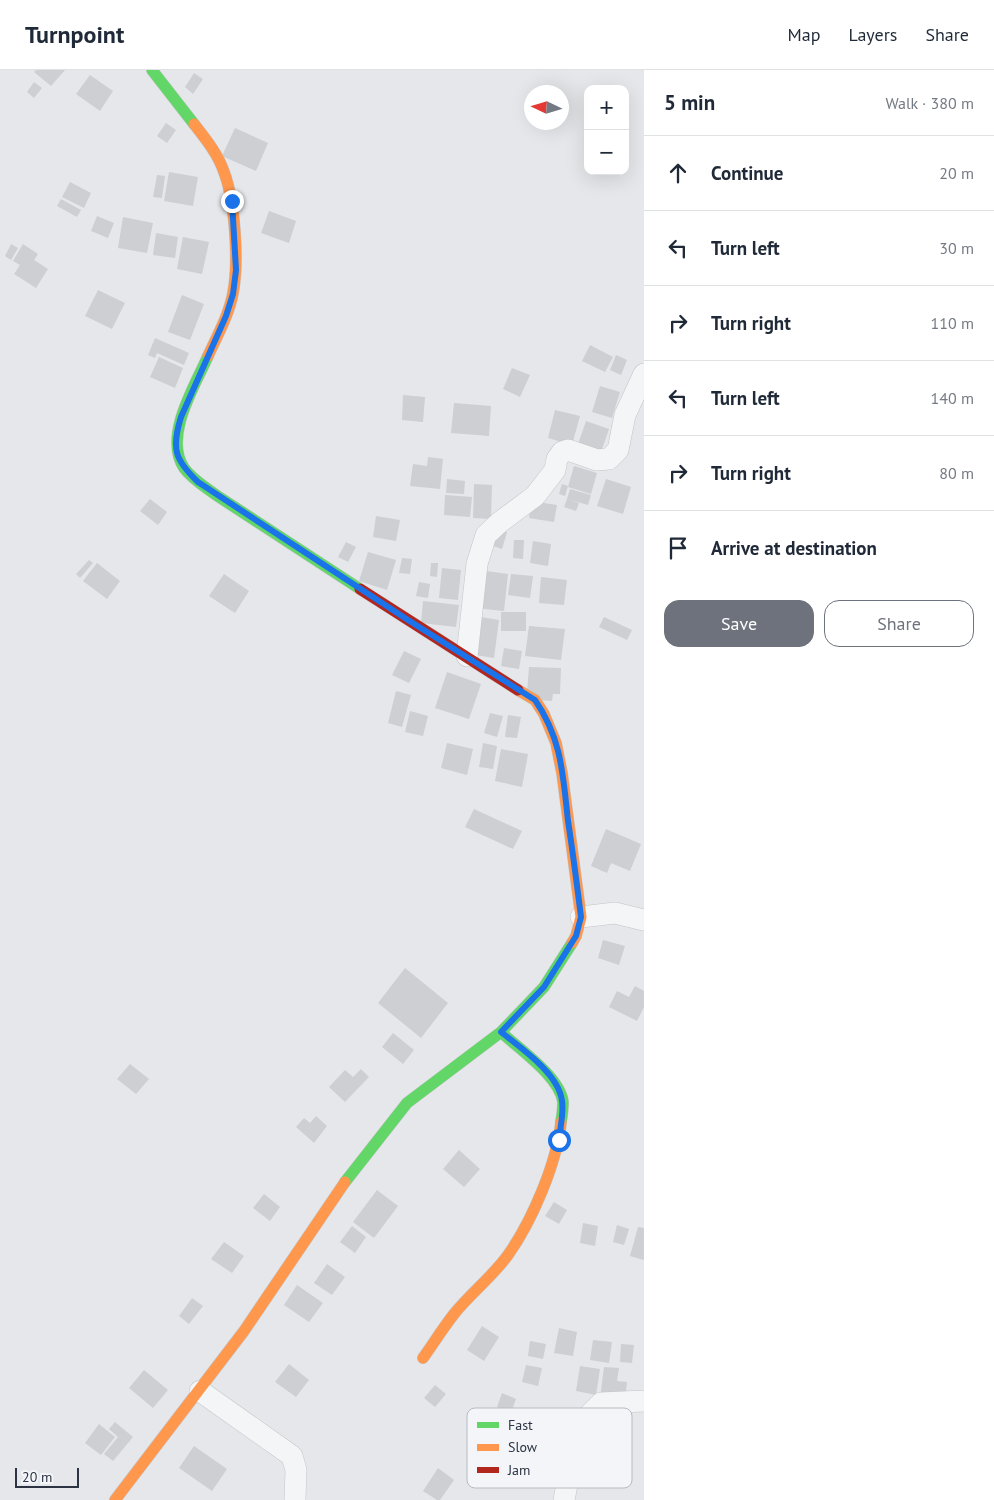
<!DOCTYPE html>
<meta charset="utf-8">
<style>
body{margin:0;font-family:"PT Sans",sans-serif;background:#f2f2f3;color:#1f2937}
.controls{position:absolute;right:15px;top:15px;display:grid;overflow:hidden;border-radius:10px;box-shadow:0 5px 20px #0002}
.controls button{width:45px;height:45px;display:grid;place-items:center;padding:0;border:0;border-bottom:1px solid #e0e1e3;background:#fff;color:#1f2937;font:25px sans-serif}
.compass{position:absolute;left:524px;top:15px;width:45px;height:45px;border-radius:50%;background:#fff;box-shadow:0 5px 20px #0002;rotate:274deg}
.scale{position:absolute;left:15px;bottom:12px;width:64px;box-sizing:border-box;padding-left:5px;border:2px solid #2c3342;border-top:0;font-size:14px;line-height:18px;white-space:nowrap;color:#2c3342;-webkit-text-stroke:4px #f3f5f8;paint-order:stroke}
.stop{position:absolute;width:15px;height:15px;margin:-11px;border:4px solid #1a73e8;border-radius:50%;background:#fff}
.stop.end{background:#1a73e8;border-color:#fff;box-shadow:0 1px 5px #0008}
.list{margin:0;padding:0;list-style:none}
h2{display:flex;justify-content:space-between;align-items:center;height:65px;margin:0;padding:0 20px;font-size:21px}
h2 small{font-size:16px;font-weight:400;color:#747a83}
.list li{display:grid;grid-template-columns:32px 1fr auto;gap:15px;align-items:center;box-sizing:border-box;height:75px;padding:0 20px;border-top:1px solid #e0e1e3}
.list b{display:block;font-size:19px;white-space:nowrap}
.list em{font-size:16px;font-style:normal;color:#747a83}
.actions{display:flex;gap:10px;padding:15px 20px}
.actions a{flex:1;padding:11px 0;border:1px solid #6d727d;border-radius:15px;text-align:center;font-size:18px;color:#6d727d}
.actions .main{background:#6d727d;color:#fff}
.icon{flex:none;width:28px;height:28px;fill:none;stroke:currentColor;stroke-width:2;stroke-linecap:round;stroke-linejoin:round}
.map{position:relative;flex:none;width:644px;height:1430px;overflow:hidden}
header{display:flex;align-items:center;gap:30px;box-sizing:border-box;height:70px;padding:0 25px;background:#fff;border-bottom:1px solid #e0e1e3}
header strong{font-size:24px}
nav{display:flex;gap:28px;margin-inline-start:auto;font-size:18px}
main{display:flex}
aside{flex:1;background:#fff}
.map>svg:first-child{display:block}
</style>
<header>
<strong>Turnpoint</strong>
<nav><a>Map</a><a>Layers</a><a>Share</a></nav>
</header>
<main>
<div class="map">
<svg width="644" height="1430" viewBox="0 0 644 1430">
<rect width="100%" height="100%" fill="#e5e7ea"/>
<path fill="#cdcfd2" d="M36 0H65L51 16 34 2Z
M194 3 203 9 193 24 185 17Z
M90 5 113 21 100 41 76 24Z
M34 12 42 18 34 28 27 22Z
M166 53 176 60 167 73 157 66Z
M235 58 268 73 256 101 222 86Z
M169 102 198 107 193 136 164 131Z
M157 105 165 106 162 128 153 127Z
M70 112 91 123 84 138 62 127Z
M61 129 81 140 77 147 57 136Z
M269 141 296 151 289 173 261 163Z
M97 146 114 153 108 168 91 161Z
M123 147 153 153 147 183 118 178Z
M156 163 178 167 175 188 153 185Z
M183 167 209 172 202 204 177 199Z
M11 174 18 178 11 190 5 186Z
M23 174 38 184 34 190 48 199 36 218 14 204 20 195 13 191Z
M98 220 125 233 112 259 85 246Z
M182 225 204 234 190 270 168 262Z
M155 268 189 283 184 295 157 283 155 288 148 285Z
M590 275 613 287 605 302 582 291Z
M616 285 627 290 621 305 610 300Z
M159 287 183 298 175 318 150 307Z
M512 298 530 305 520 327 503 319Z
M600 316 620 322 612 348 592 342Z
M403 325 425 327 423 352 402 350Z
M454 333 491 336 489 366 451 363Z
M555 340 580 346 572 375 548 368Z
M586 351 609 359 600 385 577 377Z
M428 387 443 389 440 419 410 416 413 394 427 396Z
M574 396 597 403 591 424 568 417Z
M447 409 465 411 464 424 446 423Z
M606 409 631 417 623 444 597 436Z
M474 414 492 415 491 449 473 448Z
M562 414 568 416 565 426 559 424Z
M570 419 591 425 588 435 567 429Z
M445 425 472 427 470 447 444 445Z
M150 429 167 442 158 455 140 441Z
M567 429 579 433 576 441 564 437Z
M531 431 557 435 554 452 529 448Z
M376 446 400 450 396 471 373 467Z
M495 458 507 462 502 479 490 475Z
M514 470H524L523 489 513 488Z
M533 471 551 474 548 496 530 493Z
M346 472 356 477 348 492 338 487Z
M368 482 396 490 387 520 359 511Z
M402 488 412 489 410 504 399 503Z
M89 490 93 493 80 508 76 504Z
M97 493 120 511 107 529 83 511Z
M431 493H438L437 507 430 506Z
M442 498 461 500 458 530 439 528Z
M479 500 508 504 504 541 475 538Z
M224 504 249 521 235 543 209 526Z
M511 504 533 506 530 528 508 525Z
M541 507 567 510 564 535 539 533Z
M419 512 430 514 428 528 416 526Z
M423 531 459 535 456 557 421 553Z
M501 542H526V561H501Z
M475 546 499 550 494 588 469 584Z
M604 547 632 560 627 570 599 557Z
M529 556 565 559 561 590 525 586Z
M504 578 522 581 519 599 501 596Z
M404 581 421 589 409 613 392 605Z
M529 597 561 598 560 624H553L552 631 537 630 527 623Z
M447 602 481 614 469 649 435 638Z
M396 621 411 625 402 657 388 653Z
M410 641 428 646 423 666 405 662Z
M490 643 503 646 497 667 484 663Z
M508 645 521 647 517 668 505 667Z
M447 673 473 679 467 705 441 698Z
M483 673 497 676 493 699 479 697Z
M501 679 528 684 522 717 495 711Z
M474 739 522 761 513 779 465 757Z
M606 759 641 774 630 801 611 793 607 803 591 796Z
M603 870 625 876 619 895 598 888Z
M405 898 448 933 421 968 378 933Z
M635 916 644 921V937L637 951 609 937 617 921 629 927Z
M393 963 414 980 403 994 382 977Z
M130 994 149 1009 136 1024 117 1009Z
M361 999 369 1007 345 1032 329 1017 345 1000 353 1007Z
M316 1046 327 1056 314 1073 296 1057 304 1048 310 1053Z
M459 1080 480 1099 464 1117 443 1099Z
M377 1120 398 1136 374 1168 353 1152Z
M264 1124 280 1137 270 1151 253 1138Z
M554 1132 567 1140 559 1154 545 1146Z
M583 1153 598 1156 595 1176 580 1173Z
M617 1155 629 1159 624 1175 613 1172Z
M352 1156 366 1167 355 1183 340 1172Z
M638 1157 644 1158V1190L630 1186Z
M224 1172 244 1186 232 1203 211 1189Z
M327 1194 345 1207 332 1225 314 1213Z
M297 1215 323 1233 309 1252 284 1235Z
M192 1228 203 1236 189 1254 179 1246Z
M482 1256 499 1267 484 1291 467 1280Z
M559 1258 577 1262 573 1286 554 1283Z
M593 1270 612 1272 609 1293 590 1290Z
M530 1271 546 1274 543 1289 528 1286Z
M621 1274 634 1275 632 1293 620 1292Z
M289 1294 309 1310 296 1327 275 1312Z
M526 1295 542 1298 538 1316 522 1312Z
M580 1296 600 1299 596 1325 576 1321Z
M604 1297 619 1298 617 1311 627 1312 625 1331 600 1328Z
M144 1300 168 1320 153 1338 129 1318Z
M435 1315 446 1324 435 1337 424 1328Z
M502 1323 516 1329 511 1343 497 1337Z
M115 1352 133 1367 113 1391 104 1384 118 1367 109 1359Z
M99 1354 115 1367 101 1385 85 1373Z
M194 1376 227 1399 212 1421 179 1398Z
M438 1398 454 1410 440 1430H437L423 1421Z"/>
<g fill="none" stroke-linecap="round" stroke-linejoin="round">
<defs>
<path id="street" d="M467 586 477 494 486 465 500 452 535 426 555 400 557 389 562 382 568 380 597 390 609 389 618 380 625 345 644 304
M581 847 615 843 644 850
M200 1321 292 1386 296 1400 295 1430
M564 1430 573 1383 589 1345 601 1333 644 1331"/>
<path id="fast" d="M152 0 194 54
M208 286C195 316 163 366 184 398 192 409 205 417 216 425L360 519
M501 962C519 979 560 1007 563 1032 563 1038 562 1046 561 1052
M345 1112 407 1033 501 962 544 917 572 873"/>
<path id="slow" d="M194 54C205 68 218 84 224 102 235 131 239 192 233 223 229 245 217 266 208 286
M518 620 535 630 544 644 556 673 562 703 581 847 576 866 572 873
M423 1288C433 1274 443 1258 454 1244 470 1224 492 1207 508 1185 532 1151 557 1093 561 1052
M115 1430 244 1261 345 1112"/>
<path id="jam" d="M360 519 518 620"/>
</defs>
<use href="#street" stroke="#c3c5c8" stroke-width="22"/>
<use href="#fast" stroke="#c3c5c8" stroke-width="12"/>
<use href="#slow" stroke="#c3c5c8" stroke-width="12"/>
<use href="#jam" stroke="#c3c5c8" stroke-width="12"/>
<use href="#street" stroke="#f4f5f6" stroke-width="21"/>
<use href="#fast" stroke="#63d668" stroke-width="11"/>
<use href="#slow" stroke="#ff974d" stroke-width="11"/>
<use href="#jam" stroke="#b3261e" stroke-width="11"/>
</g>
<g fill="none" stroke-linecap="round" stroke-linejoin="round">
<path stroke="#1a73e8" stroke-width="6" d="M232 131 236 200 233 224 226 246 181 347C171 379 175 390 198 412L408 550 535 630C562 669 563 706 568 751 573 783 577 815 581 847L576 866 544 917 501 962C521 978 559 1004 562 1031 564 1043 560 1058 559 1070"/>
</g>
<rect x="467" y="1338" width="165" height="80" rx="8" fill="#f3f5f8" stroke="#b7bbc1" stroke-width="1"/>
<rect x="477" y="1352" width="22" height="6" fill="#63d668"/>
<rect x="477" y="1374" width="22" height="7" fill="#ff974d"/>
<rect x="477" y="1397" width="22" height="6" fill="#b3261e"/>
<g font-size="14" fill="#2c3342">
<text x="508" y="1360">Fast</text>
<text x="508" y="1382">Slow</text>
<text x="508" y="1405">Jam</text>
</g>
</svg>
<div class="controls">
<button>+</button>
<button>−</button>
</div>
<svg class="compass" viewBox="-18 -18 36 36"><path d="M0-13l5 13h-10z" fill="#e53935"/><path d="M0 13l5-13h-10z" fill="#747a83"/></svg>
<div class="scale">20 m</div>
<div class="stop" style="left:559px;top:1070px"></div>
<div class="stop end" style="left:232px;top:131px"></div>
</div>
<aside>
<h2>5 min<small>Walk · 380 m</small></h2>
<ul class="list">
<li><svg class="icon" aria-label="ahead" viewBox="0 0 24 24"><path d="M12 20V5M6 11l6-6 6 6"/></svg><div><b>Continue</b></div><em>20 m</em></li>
<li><svg class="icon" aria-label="left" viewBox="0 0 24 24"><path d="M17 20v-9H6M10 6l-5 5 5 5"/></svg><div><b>Turn left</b></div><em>30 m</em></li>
<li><svg class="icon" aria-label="right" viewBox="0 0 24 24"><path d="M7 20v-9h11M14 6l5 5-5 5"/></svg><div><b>Turn right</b></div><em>110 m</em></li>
<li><svg class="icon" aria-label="left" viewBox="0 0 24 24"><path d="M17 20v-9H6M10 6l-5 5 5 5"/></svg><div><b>Turn left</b></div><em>140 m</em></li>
<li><svg class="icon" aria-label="right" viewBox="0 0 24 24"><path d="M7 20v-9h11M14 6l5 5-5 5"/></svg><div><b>Turn right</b></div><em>80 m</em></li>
<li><svg class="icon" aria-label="arrive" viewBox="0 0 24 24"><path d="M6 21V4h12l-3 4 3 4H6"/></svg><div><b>Arrive at destination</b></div></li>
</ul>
<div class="actions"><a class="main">Save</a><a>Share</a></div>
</aside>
</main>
